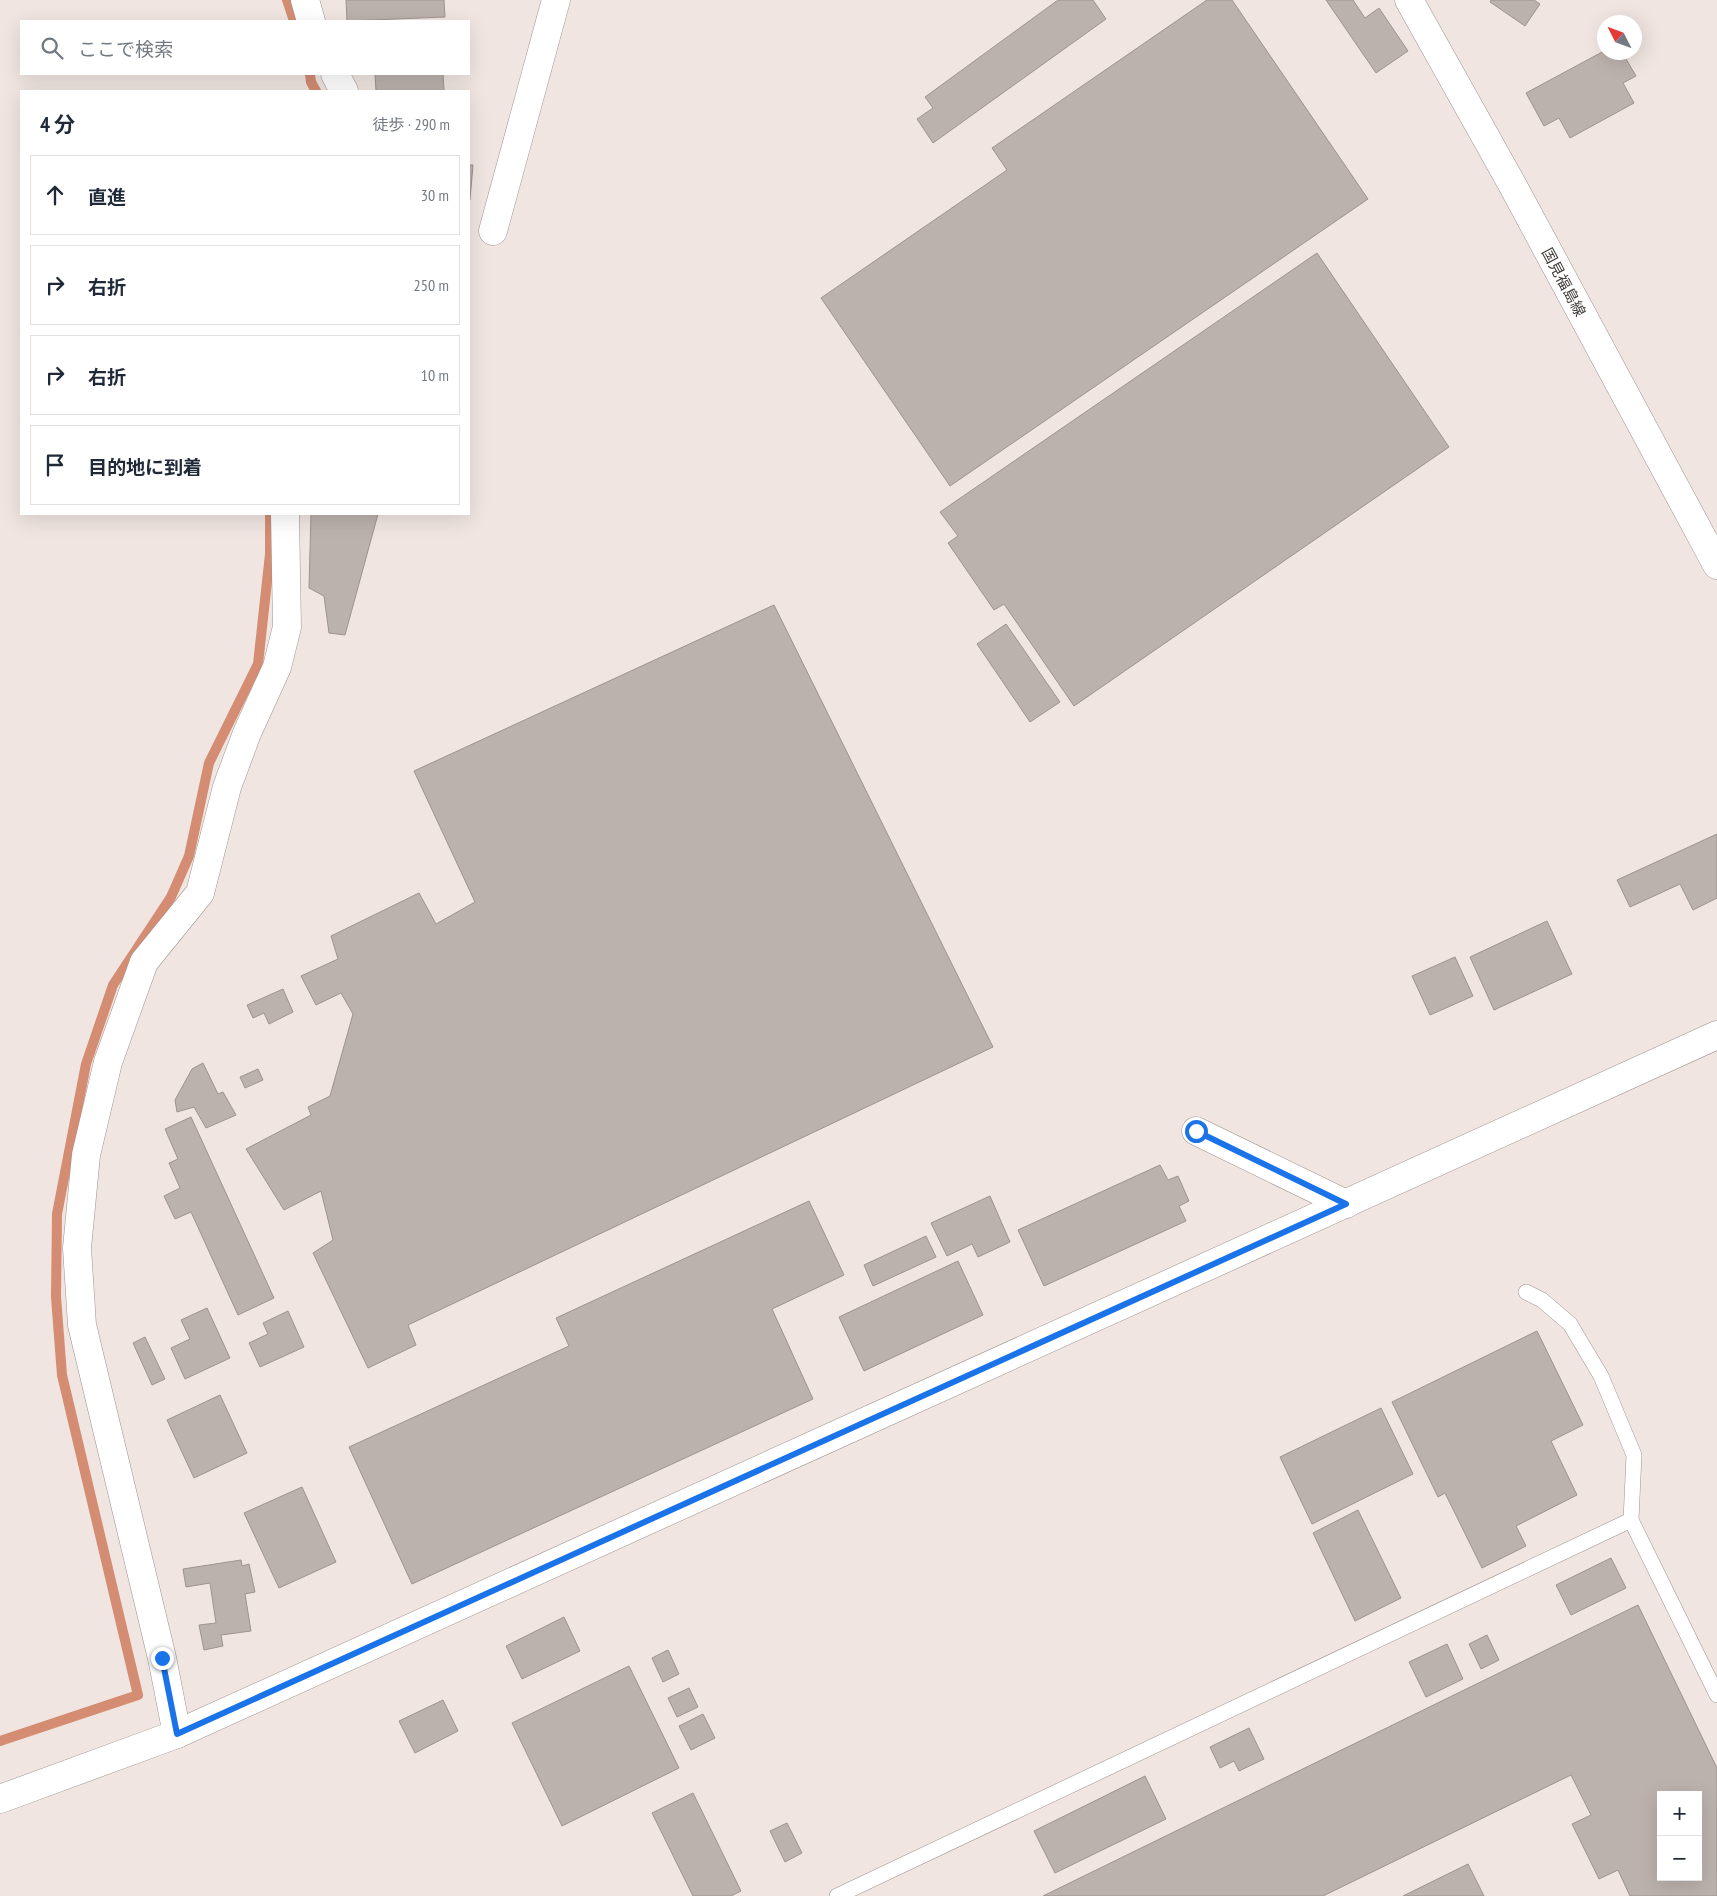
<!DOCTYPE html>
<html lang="ja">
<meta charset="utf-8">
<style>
body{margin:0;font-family:"PT Sans Narrow","Noto Sans JP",sans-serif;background:#f2f2f3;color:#1f2937}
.controls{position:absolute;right:15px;bottom:15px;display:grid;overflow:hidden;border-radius:0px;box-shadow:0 5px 20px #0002}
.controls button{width:45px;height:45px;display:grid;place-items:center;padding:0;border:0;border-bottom:1px solid #e0e1e3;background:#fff;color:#1f2937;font:25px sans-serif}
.compass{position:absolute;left:1597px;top:15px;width:45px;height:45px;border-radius:50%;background:#fff;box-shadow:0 5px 20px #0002;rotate:312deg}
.stop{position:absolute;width:15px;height:15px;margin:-11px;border:4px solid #1a73e8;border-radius:50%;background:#fff}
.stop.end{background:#1a73e8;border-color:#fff;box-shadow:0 1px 5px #0008}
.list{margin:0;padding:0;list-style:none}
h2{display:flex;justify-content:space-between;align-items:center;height:65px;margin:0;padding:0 20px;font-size:21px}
h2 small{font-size:16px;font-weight:400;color:#747a83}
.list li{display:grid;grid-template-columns:32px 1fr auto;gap:15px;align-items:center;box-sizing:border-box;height:80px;margin:0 10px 10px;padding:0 10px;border:1px solid #e0e1e3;border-radius:0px}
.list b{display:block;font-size:19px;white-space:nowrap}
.list em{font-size:16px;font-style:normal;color:#747a83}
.icon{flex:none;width:28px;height:28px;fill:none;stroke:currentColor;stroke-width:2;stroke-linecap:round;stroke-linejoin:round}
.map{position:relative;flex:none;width:1717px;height:1896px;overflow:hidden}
.search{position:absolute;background:#fff;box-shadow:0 5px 20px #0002;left:20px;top:20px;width:450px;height:55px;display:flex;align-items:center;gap:12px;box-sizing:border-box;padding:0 18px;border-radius:0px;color:#747a83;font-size:19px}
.panel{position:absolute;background:#fff;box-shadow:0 5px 20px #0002;left:20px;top:90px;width:450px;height:425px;border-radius:0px}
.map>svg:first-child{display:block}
</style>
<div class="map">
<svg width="1717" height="1896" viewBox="0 0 1717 1896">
<rect width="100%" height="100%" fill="#f0e5e1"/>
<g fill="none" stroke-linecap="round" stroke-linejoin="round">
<path stroke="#d48c72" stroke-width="10" d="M287 0 294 21
M310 74 311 82 316 91
M0 1741 138 1695 62 1375 56 1297 57 1214 86 1064 113 985 171 897 189 856 209 763 258 664 270 554V514"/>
</g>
<path fill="#bbb1ad" stroke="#9d938f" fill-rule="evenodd" d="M346 0H444L445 17 347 21Z
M1058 0H1093L1106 19 933 143 917 119 933 108 925 97Z
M1207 0H1232L1368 199 950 486 821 298 1007 170 992 148Z
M1326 0H1353L1365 18 1379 8 1408 51 1376 73Z
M1491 0H1534L1540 4 1525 26 1490 2Z
M1604 51V52H1622L1636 76 1623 83 1634 103 1570 138 1559 118 1544 126 1526 93Z
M375 74H443L444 91H376Z
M469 165H473L470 200 469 199Z
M1317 253 1449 447 1074 706 1004 604 994 610 948 543 958 536 940 512Z
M311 514H378L345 635 329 633 324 596 309 588Z
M774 605 993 1047 408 1325 416 1345 368 1368 313 1253 333 1240 321 1191 284 1210 246 1149 311 1115 308 1107 330 1096 353 1014 341 993 316 1005 301 976 338 959 331 936 419 893 436 924 475 902 414 771Z
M1006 624 1060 702 1030 722 977 644Z
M1717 834V898L1693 910 1680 884 1630 907 1617 880Z
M1547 921 1572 974 1494 1010 1470 957Z
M1455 957 1473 996 1430 1015 1412 976Z
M283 989 293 1012 269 1024 264 1013 253 1018 247 1005Z
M203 1063 218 1094 223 1092 236 1115 206 1128 194 1107 177 1112 175 1100 192 1069Z
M258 1069 263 1080 245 1088 240 1077Z
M191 1117 274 1298 238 1315 191 1212 175 1219 164 1196 180 1188 169 1163 178 1159 165 1129Z
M1160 1165 1168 1180 1178 1176 1189 1201 1179 1206 1186 1221 1044 1286 1018 1230Z
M990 1196 1010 1242 978 1257 972 1244 947 1256 931 1223Z
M809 1201 844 1275 772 1309 813 1399 412 1584 349 1447 569 1346 556 1318Z
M926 1236 936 1257 873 1286 864 1265Z
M958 1261 983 1315 864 1371 839 1317Z
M207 1308 230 1358 185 1379 171 1348 190 1339 181 1320Z
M288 1311 304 1347 260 1367 249 1343 268 1334 263 1323Z
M1537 1331 1583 1425 1551 1441 1577 1495 1516 1526 1526 1546 1482 1568 1445 1493 1438 1497 1392 1402Z
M145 1337 165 1379 152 1385 133 1343Z
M220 1395 247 1453 194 1478 167 1420Z
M1381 1408 1413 1474 1312 1524 1280 1457Z
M302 1487 336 1562 279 1588 244 1513Z
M1358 1510 1401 1598 1355 1621 1313 1533Z
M1611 1558 1626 1588 1571 1615 1556 1585Z
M241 1560 242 1566 249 1564 255 1592 245 1594 251 1631 221 1635 223 1646 204 1650 199 1625 216 1623 210 1583 186 1587 183 1569Z
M1638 1605 1717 1768V1896H1630L1618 1870 1599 1879 1572 1824 1591 1815 1571 1775 1323 1896H1043ZM1661 1795H1698V1877H1661Z
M564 1617 580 1651 522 1679 506 1646Z
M1487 1635 1499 1660 1481 1669 1469 1644Z
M1447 1644 1463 1679 1426 1697 1409 1662Z
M668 1650 679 1674 663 1682 652 1658Z
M629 1666 679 1768 562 1826 512 1723Z
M689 1688 698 1707 677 1717 668 1698Z
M443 1700 458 1731 415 1753 399 1721Z
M703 1714 715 1738 691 1750 679 1726Z
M1249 1728 1264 1759 1239 1771 1234 1761 1220 1768 1210 1747Z
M1145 1776 1166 1819 1055 1873 1034 1831Z
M693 1793 741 1891 731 1896H693L652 1813Z
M787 1823 802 1853 785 1862 770 1831Z
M1468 1864 1484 1896H1403Z"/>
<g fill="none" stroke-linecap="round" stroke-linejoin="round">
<defs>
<path id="lane" d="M1526 1292 1542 1300 1570 1324 1601 1376 1634 1455 1631 1520
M837 1896 1631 1520 1717 1695"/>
<path id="street" d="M305 0 311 21
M335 74 344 91
M493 231 556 0
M1196 1131 1346 1204
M177 1734 162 1658 82 1325 77 1248 86 1155 108 1062 144 962 200 893 227 787 247 733 277 667 287 627 285 514"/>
<path id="secondary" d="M1409 0 1513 186 1717 565
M0 1799 177 1734 1717 1035"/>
</defs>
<use href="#lane" stroke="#9d9390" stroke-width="16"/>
<use href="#street" stroke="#9d9390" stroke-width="29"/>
<use href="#secondary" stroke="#9d9390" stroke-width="29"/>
<use href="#lane" stroke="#fff" stroke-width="15"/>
<use href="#street" stroke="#fff" stroke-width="28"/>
<use href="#secondary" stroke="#fff" stroke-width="28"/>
</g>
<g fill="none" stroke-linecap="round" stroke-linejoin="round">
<path stroke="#1a73e8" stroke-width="6" d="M162 1658 177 1734 1346 1204 1196 1131"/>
</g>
<g text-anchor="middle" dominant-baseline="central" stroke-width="4" stroke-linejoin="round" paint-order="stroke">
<g font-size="15" fill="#3f3b39" stroke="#fff">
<text transform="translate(1564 282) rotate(62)">国見福島線</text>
</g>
</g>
</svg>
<div class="controls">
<button>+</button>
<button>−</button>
</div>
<svg class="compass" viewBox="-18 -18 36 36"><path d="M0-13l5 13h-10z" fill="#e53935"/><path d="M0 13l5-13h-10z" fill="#747a83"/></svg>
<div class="stop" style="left:1196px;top:1131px"></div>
<div class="stop end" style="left:162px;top:1658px"></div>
<div class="search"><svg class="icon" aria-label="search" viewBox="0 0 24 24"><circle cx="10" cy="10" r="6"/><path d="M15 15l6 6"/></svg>ここで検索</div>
<section class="panel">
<h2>4 分<small>徒歩 · 290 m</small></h2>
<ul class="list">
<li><svg class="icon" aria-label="ahead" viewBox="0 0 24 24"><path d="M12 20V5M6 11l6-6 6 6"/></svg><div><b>直進</b></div><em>30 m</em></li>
<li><svg class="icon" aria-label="right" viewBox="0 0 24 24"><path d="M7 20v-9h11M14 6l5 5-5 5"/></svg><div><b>右折</b></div><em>250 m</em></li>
<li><svg class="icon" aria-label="right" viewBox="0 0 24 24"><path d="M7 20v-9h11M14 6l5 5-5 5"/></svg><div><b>右折</b></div><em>10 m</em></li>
<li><svg class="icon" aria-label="arrive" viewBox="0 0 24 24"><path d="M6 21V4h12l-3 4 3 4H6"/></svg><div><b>目的地に到着</b></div></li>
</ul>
</section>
</div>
